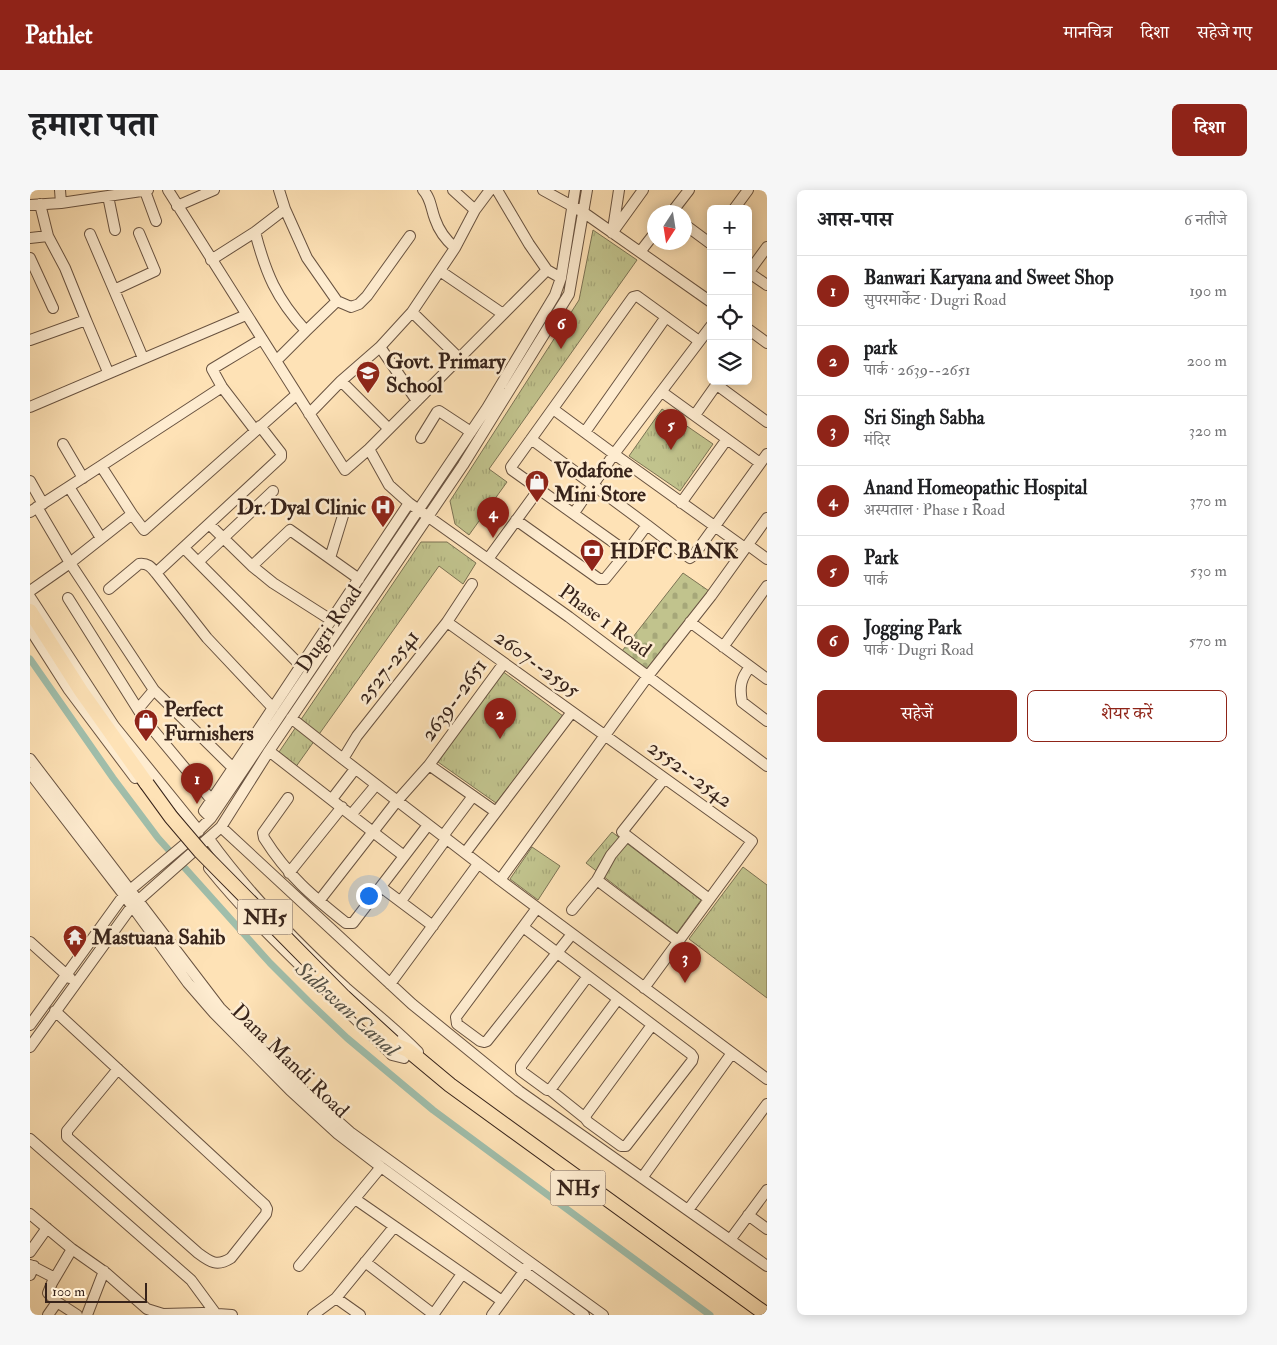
<!DOCTYPE html>
<html lang="hi">
<meta charset="utf-8">
<style>
body{margin:0;font-family:"IM FELL Double Pica","Noto Serif Devanagari",serif;background:#f6f6f6;color:#202124}
.controls{position:absolute;right:15px;top:15px;display:grid;overflow:hidden;border-radius:8px;box-shadow:0 2px 12px #0003}
.controls button{width:45px;height:45px;display:grid;place-items:center;padding:0;border:0;border-bottom:1px solid #e0e0e0;background:#fff;color:#202124;font:25px sans-serif}
.compass{position:absolute;left:617px;top:15px;width:45px;height:45px;border-radius:50%;background:#fff;box-shadow:0 2px 12px #0003;rotate:192deg}
.scale{position:absolute;left:15px;bottom:12px;width:102px;box-sizing:border-box;padding-left:5px;border:2px solid #37231a;border-top:0;font-size:14px;line-height:18px;white-space:nowrap;color:#37231a;-webkit-text-stroke:4px #feecd0;paint-order:stroke}
.you{position:absolute;left:338px;top:705px;width:18px;height:18px;margin:-12px;border:4px solid #fff;border-radius:50%;background:#1a73e8;box-shadow:0 0 0 8px #1a73e833}
.badge{display:grid;place-items:center;width:32px;height:32px;border-radius:50%;background:#8f2418;color:#fff;font-size:16px;font-weight:700}
.pin{position:absolute;translate:-50% -41px;filter:drop-shadow(0 1px 2px #0008)}
.pin::after{content:'';position:absolute;top:26px;width:18px;height:15px;background:inherit;clip-path:polygon(0 0,100% 0,50% 100%)}
.list{margin:0;padding:0;list-style:none}
h2{display:flex;justify-content:space-between;align-items:center;height:65px;margin:0;padding:0 20px;font-size:21px}
h2 small{font-size:16px;font-weight:400;color:#757577}
.list li{display:grid;grid-template-columns:32px 1fr auto;gap:15px;align-items:center;box-sizing:border-box;height:70px;padding:0 20px;border-top:1px solid #e0e0e0}
.list b{display:block;font-size:19px;white-space:nowrap}
.list p{margin:0;font-size:16px;white-space:nowrap;color:#757577}
.list em{font-size:16px;font-style:normal;color:#757577}
.actions{display:flex;gap:10px;padding:15px 20px}
.actions a{flex:1;padding:11px 0;border:1px solid #8f2418;border-radius:8px;text-align:center;font-size:18px;color:#8f2418}
.actions .main{background:#8f2418;color:#fff}
.icon{flex:none;width:28px;height:28px;fill:none;stroke:currentColor;stroke-width:2;stroke-linecap:round;stroke-linejoin:round}
.map{position:relative;flex:none;width:737px;height:1125px;overflow:hidden;border-radius:8px}
header{display:flex;align-items:center;gap:30px;box-sizing:border-box;height:70px;padding:0 25px;background:#8f2418;color:#fff}
header strong{font-size:24px}
nav{display:flex;gap:28px;margin-inline-start:auto;font-size:18px}
.intro{display:flex;align-items:center;justify-content:space-between;box-sizing:border-box;height:120px;padding:0 30px}
h1{margin:0;font-size:35px}
.button{padding:12px 22px;border-radius:8px;background:#8f2418;color:#fff;font-size:18px;font-weight:700}
main{display:flex;gap:30px;padding:0 30px}
aside{flex:1;background:#fff;border-radius:8px;box-shadow:0 2px 12px #0003}
.map>svg:first-child{display:block}
</style>
<header>
<strong>Pathlet</strong>
<nav><a>मानचित्र</a><a>दिशा</a><a>सहेजे गए</a></nav>
</header>
<div class="intro"><h1>हमारा पता</h1><a class="button">दिशा</a></div>
<main>
<div class="map">
<svg width="737" height="1125" viewBox="0 0 737 1125">
<defs>
<pattern id="cemetery-stones" width="16" height="16" patternUnits="userSpaceOnUse" patternTransform="scale(1.25)"><rect width="16" height="16" fill="#c1c38d"/><path d="M2 7V4a2 2 0 0 1 4 0v3zM10 15v-3a2 2 0 0 1 4 0v3z" fill="#a6a779"/></pattern>
<pattern id="park-tufts" width="24" height="20" patternUnits="userSpaceOnUse" patternTransform="scale(1.25)"><rect width="24" height="20" fill="#c1c38d"/><path d="M3 7l-1-3M5 7V3M7 7l1-3M15 17l-1-3M17 17v-4M19 17l1-3" fill="none" stroke="#a6a779"/></pattern>
</defs>
<rect width="100%" height="100%" fill="#fee2b6"/>
<filter id="stains"><feTurbulence type="fractalNoise" baseFrequency=".004" numOctaves="4"/><feColorMatrix values="0 0 0 0 .2 0 0 0 0 .09 0 0 0 0 .02 0 0 0 .5 -.17"/></filter>
<radialGradient id="worn" r=".72"><stop offset=".6" stop-color="#630" stop-opacity="0"/><stop offset="1" stop-color="#630" stop-opacity=".3"/></radialGradient>
<path fill="url(#cemetery-stones)" stroke="#7c7354" d="M653 383 679 401 619 481 592 461Z"/>
<path fill="url(#park-tufts)" stroke="#7c7354" d="M563 40 607 70 459 279 477 292 439 345 425 334 420 311 549 110Z
M632 219 683 254 650 301 599 266Z
M391 352H417L446 373 433 394 409 376 265 578 247 565Z
M472 481 533 526 466 613 408 572Z
M582 642 671 710 647 743 556 673Z
M502 657 530 676 508 710 480 689Z
M713 677 737 695V808L659 749Z"/>
<g fill="none" stroke-linecap="round" stroke-linejoin="round">
<path stroke="#a0beab" stroke-width="7" d="M0 469 83 588 128 648 240 773 278 811 317 848 403 920 680 1125"/>
<defs>
<path id="minor" d="M30 0 31 13
M138 0 315 280 339 259 517 80
M393 0C401 8 401 19 405 29 409 41 416 50 425 58
M423 0 445 20 460 0
M467 0 499 54 517 80 531 88
M513 0 553 22 681 112
M115 1 126 31
M78 6 85 40
M0 15 31 13 118 0
M147 16 184 0
M255 19 277 68 307 111 321 117 329 114 337 106 380 46
M704 19 718 0
M642 22 659 0
M654 34 681 54
M583 39 589 0
M225 42C236 84 246 108 276 141L307 111
M582 43 613 0
M60 44 84 100 125 81 109 43
M18 46 35 78 56 130
M0 48 18 46 10 14
M610 62 624 44
M0 68 23 118
M181 70 225 42 255 19 249 0
M410 81 473 124
M718 82 737 95
M718 83 737 57
M84 100 113 168
M382 122 429 168
M718 139 737 153
M0 150 56 130 78 182
M669 151 607 106 603 107 481 277 482 280 597 362 617 335 660 368 664 365 737 264
M246 171 276 141
M311 191 350 157
M687 195 737 232
M632 202 730 273
M387 211 350 157 382 122 425 58 445 20
M0 217 216 125
M523 219 584 264 681 136
M279 224 311 191 359 239
M665 225 689 191
M225 240 192 197 182 179 232 149
M555 242 636 127
M391 248 407 222 409 221 441 242
M501 249 617 335
M33 254 53 288
M339 259 359 295 379 313
M71 276 192 197
M0 291 13 314
M39 297 71 348
M651 313 697 249
M7 317 40 373 124 500 203 578 174 621 181 628
M0 322 71 276 102 324
M544 323 584 264 715 358
M737 328 681 406 618 486 470 690 737 889
M486 330 569 389H575L597 362
M179 334 222 376 260 340 329 389
M718 355 737 369
M154 358 271 476
M300 368 315 319
M458 369 509 299
M168 372 243 301
M222 376 243 393 301 430
M126 383 177 448 243 518
M79 399 109 374C118 373 121 377 126 383L251 267V263L230 236
M0 401 40 373 102 324 114 340 266 205
M0 407 84 536 169 641
M38 408 114 529 184 613
M417 432 722 651 614 798
M660 432 737 489
M0 439 39 500 105 588
M693 457 737 396
M720 477C711 488 709 497 712 512L737 531
M108 519 124 500
M261 528 313 569 327 546 417 432 442 394
M239 561 321 625 346 595
M0 569 190 818 276 903 320 942 573 1125
M313 569 470 690
M203 578 379 313 539 427 737 576
M0 583 94 705 158 793 184 823 260 900 308 944 351 977 554 1125
M634 589 592 642 679 709
M258 608 233 643 234 648C258 686 282 706 316 733H323L398 635
M302 609 325 579
M466 622 399 575 474 473
M321 625 374 666
M191 637 382 814 489 901 737 1076
M413 646 443 606
M179 649C218 703 267 753 316 798 340 819 366 839 388 862
M435 663 542 522
M179 678C234 746 301 803 362 865L374 868
M259 683 312 617
M567 690 648 751
M351 697 403 736
M289 711 367 611 399 575
M371 711 416 649
M507 718 426 827 427 834 450 851 454 852 457 851 542 744
M542 720 567 690 581 665 597 646
M493 737 661 864 663 867 662 871 596 956H591L558 932 555 928 556 925 622 835
M0 752 40 788
M558 786 491 876V881L517 900H520L588 809
M360 794 448 674
M25 821 235 1015 237 1019 236 1024 201 1068C187 1077 180 1072 168 1063L37 947V941L88 879
M0 835 94 705 155 654 181 628 457 218 525 105 531 88 545 0
M0 857 102 716 191 637 239 561 433 275 539 104 557 0
M520 900 555 928
M0 949 161 1090 186 1124
M612 988 702 863
M325 1009 472 1111
M658 1020 737 914
M0 1024 42 1059 76 1083 117 1119 133 1124 173 1123 202 1125
M718 1025 737 1039
M700 1050 737 1000
M42 1059 22 1093 18 1103 27 1112 47 1125
M0 1062 17 1038
M335 1072 403 1124
M0 1075 25 1088
M269 1076 351 977
M0 1085 4 1076
M306 1108 330 1125
M18 1125 27 1112
M57 1125 74 1081
M283 1125 306 1108 364 1037
M403 1125 432 1084
M462 1125 498 1076"/>
<path id="highway" d="M0 421 51 501 117 594
M365 855 378 860 420 895 737 1125"/>
</defs>
<use href="#minor" stroke="#695341" stroke-width="12"/>
<use href="#highway" stroke="#37231a" stroke-width="16"/>
<use href="#minor" stroke="#feecd0" stroke-width="10"/>
<use href="#highway" stroke="#fee2b6" stroke-width="14"/>
<defs>
<path id="highway-bridge" d="M117 594 141 627 170 661 314 807 363 852"/>
</defs>
<use href="#highway-bridge" stroke="#37231a" stroke-width="16" stroke-linecap="butt"/>
<use href="#highway-bridge" stroke="#fee2b6" stroke-width="14"/>
</g>
<defs>
<symbol id="school-pin" viewBox="-11 -11 22 30"><path d="M0 17L-7.5 6A9.5 9.5 0 1 1 7.5 6Z" fill="#8f2418" stroke="#feecd0"/><path d="M0-5L7-2L0 1L-7-2ZM-4 1L0 2.5L4 1V4Q0 6-4 4Z" fill="#fff"/></symbol>
<symbol id="shop-pin" viewBox="-11 -11 22 30"><path d="M0 17L-7.5 6A9.5 9.5 0 1 1 7.5 6Z" fill="#8f2418" stroke="#feecd0"/><path d="M-5-2.5h2.3a2.7 3.5 0 0 1 5.4 0H5L5.5 6h-11ZM-1.5-2.5h3a1.5 2.3 0 0 0-3 0Z" fill="#fff"/></symbol>
<symbol id="hospital-pin" viewBox="-11 -11 22 30"><path d="M0 17L-7.5 6A9.5 9.5 0 1 1 7.5 6Z" fill="#8f2418" stroke="#feecd0"/><path d="M-5-5h3v3.5h4V-5h3V5h-3V1.5h-4V5h-3Z" fill="#fff"/></symbol>
<symbol id="bank-pin" viewBox="-11 -11 22 30"><path d="M0 17L-7.5 6A9.5 9.5 0 1 1 7.5 6Z" fill="#8f2418" stroke="#feecd0"/><path d="M-6-4H6V4H-6ZM0-2.3a2.3 2.3 0 1 0 0 4.6a2.3 2.3 0 1 0 0-4.6Z" fill="#fff"/></symbol>
<symbol id="temple-pin" viewBox="-11 -11 22 30"><path d="M0 17L-7.5 6A9.5 9.5 0 1 1 7.5 6Z" fill="#8f2418" stroke="#feecd0"/><path d="M0-6L5-2H3V0L6.5 2.5H4V6H1.5V3h-3V6H-4V2.5H-6.5L-3 0V-2H-5Z" fill="#fff"/></symbol>
</defs>
<g fill-rule="evenodd">
<use href="#school-pin" x="324" y="169" width="28" height="38"/>
<use href="#shop-pin" x="493" y="278" width="28" height="38"/>
<use href="#hospital-pin" x="339" y="303" width="28" height="38"/>
<use href="#bank-pin" x="548" y="347" width="28" height="38"/>
<use href="#shop-pin" x="102" y="517" width="28" height="38"/>
<use href="#temple-pin" x="31" y="733" width="28" height="38"/>
</g>
<g text-anchor="middle" dominant-baseline="central" stroke-width="5" stroke-linejoin="round" paint-order="stroke">
<g fill="#feecd0" stroke="#735f51" stroke-width="1">
<rect x="207.5" y="709.5" width="55" height="35" rx="4"/>
<rect x="520.5" y="980.5" width="55" height="35" rx="4"/>
</g>
<g font-size="20" font-weight="bold" fill="#37231a">
<text x="235" y="727">NH5</text>
<text x="548" y="998">NH5</text>
</g>
<g font-size="21" font-weight="bold" fill="#37231a" stroke="#feecd0" text-anchor="start">
<text x="356" y="171">Govt. Primary<tspan x="356" dy="24">School</tspan></text>
<text x="524" y="280">Vodafone<tspan x="524" dy="24">Mini Store</tspan></text>
<text x="336" y="317" text-anchor="end">Dr. Dyal Clinic</text>
<text x="580" y="361">HDFC BANK</text>
<text x="134" y="519">Perfect<tspan x="134" dy="24">Furnishers</tspan></text>
<text x="62" y="747">Mastuana Sahib</text>
</g>
<g font-size="21" fill="#37231a" stroke="#feecd0">
<text transform="translate(575 431) rotate(36)">Phase 1 Road</text>
<text transform="translate(299 439) rotate(-56)">Dugri Road</text>
<text transform="translate(507 474) rotate(36)">2607--2595</text>
<text transform="translate(358 477) rotate(-52)">2527-2541</text>
<text transform="translate(424 510) rotate(-54)">2639--2651</text>
<text transform="translate(660 584) rotate(36)">2552--2542</text>
<text transform="translate(260 871) rotate(44)">Dana Mandi Road</text>
</g>
<g font-size="22" font-style="italic" fill="#565246" stroke="#feecd0">
<text transform="translate(317 819) rotate(42)">Sidhwan Canal</text>
</g>
</g>
<rect width="100%" height="100%" filter="url(#stains)"/>
<rect width="100%" height="100%" fill="url(#worn)"/>
</svg>
<div class="controls">
<button>+</button>
<button>−</button>
<button><svg class="icon" aria-label="locate" viewBox="0 0 24 24"><circle cx="12" cy="12" r="6"/><path d="M12 2v4M12 18v4M2 12h4M18 12h4"/></svg></button>
<button><svg class="icon" aria-label="layers" viewBox="0 0 24 24"><path d="M12 4l9 5-9 5-9-5zM3 14l9 5 9-5"/></svg></button>
</div>
<svg class="compass" viewBox="-18 -18 36 36"><path d="M0-13l5 13h-10z" fill="#e53935"/><path d="M0 13l5-13h-10z" fill="#757577"/></svg>
<div class="scale">100 m</div>
<div class="you"></div>
<div class="pin badge" style="left:167px;top:614px">1</div>
<div class="pin badge" style="left:470px;top:549px">2</div>
<div class="pin badge" style="left:655px;top:793px">3</div>
<div class="pin badge" style="left:463px;top:348px">4</div>
<div class="pin badge" style="left:641px;top:260px">5</div>
<div class="pin badge" style="left:531px;top:159px">6</div>
</div>
<aside>
<h2>आस-पास<small>6 नतीजे</small></h2>
<ul class="list">
<li><span class="badge">1</span><div><b>Banwari Karyana and Sweet Shop</b><p>सुपरमार्केट · Dugri Road</p></div><em>190 m</em></li>
<li><span class="badge">2</span><div><b>park</b><p>पार्क · 2639--2651</p></div><em>200 m</em></li>
<li><span class="badge">3</span><div><b>Sri Singh Sabha</b><p>मंदिर</p></div><em>320 m</em></li>
<li><span class="badge">4</span><div><b>Anand Homeopathic Hospital</b><p>अस्पताल · Phase 1 Road</p></div><em>370 m</em></li>
<li><span class="badge">5</span><div><b>Park</b><p>पार्क</p></div><em>530 m</em></li>
<li><span class="badge">6</span><div><b>Jogging Park</b><p>पार्क · Dugri Road</p></div><em>570 m</em></li>
</ul>
<div class="actions"><a class="main">सहेजें</a><a>शेयर करें</a></div>
</aside>
</main>
